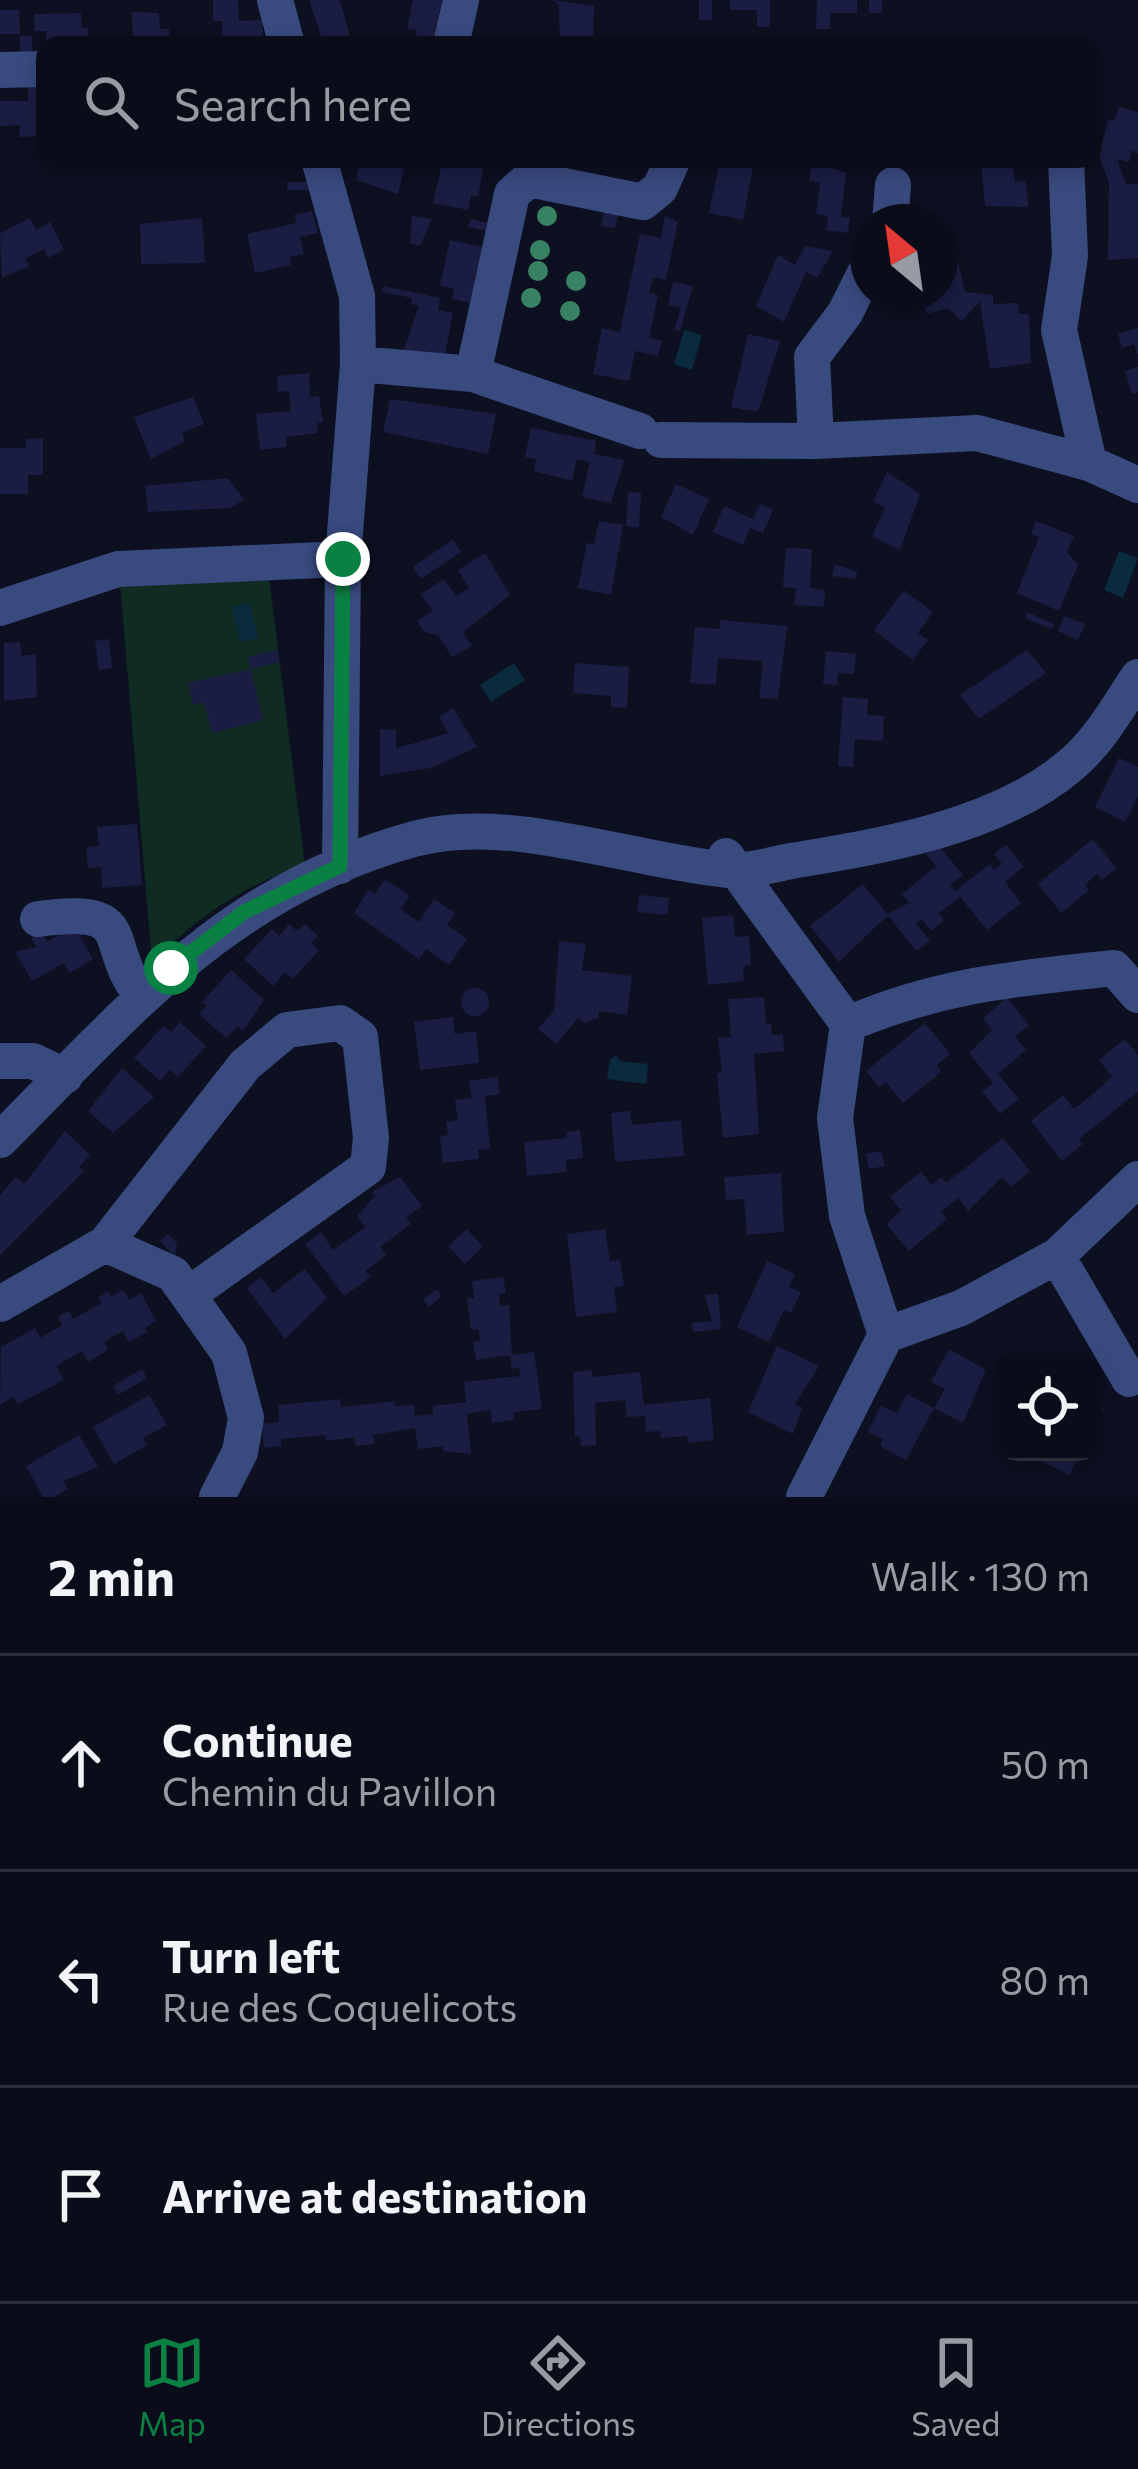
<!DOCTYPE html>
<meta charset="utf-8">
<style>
body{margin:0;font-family:Commissioner,sans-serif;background:#181a26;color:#f1f3f6}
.controls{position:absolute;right:36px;bottom:36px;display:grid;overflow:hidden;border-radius:24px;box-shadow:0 6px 18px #0003}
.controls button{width:108px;height:108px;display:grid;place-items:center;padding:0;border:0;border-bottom:3px solid #2a2c38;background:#0a0c19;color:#f1f3f6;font:60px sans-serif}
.compass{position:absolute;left:850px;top:204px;width:108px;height:108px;border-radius:50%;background:#0a0c19;box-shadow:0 6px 18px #0003;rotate:331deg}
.stop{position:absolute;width:36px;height:36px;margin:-27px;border:9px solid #0b8043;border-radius:50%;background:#fff}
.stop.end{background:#0b8043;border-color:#fff;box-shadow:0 3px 12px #0008}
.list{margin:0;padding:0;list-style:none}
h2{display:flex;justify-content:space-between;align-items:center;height:156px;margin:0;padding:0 48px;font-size:51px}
h2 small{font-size:39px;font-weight:400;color:#999ba2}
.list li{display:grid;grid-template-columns:78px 1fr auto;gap:36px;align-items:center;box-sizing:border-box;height:216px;padding:0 48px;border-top:3px solid #2a2c38}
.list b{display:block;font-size:45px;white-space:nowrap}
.list p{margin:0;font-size:39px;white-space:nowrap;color:#999ba2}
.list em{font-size:39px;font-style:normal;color:#999ba2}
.icon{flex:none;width:66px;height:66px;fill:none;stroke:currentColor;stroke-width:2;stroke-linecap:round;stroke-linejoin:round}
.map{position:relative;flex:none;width:1138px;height:1497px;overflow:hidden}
.search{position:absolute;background:#0a0c19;box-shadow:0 6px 18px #0003;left:36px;right:36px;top:36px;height:132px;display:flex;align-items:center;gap:30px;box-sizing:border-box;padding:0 42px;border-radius:24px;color:#999ba2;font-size:45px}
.sheet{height:804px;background:#0a0c19}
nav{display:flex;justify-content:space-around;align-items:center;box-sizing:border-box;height:168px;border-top:3px solid #2a2c38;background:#0a0c19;font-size:33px;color:#999ba2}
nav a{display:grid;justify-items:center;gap:6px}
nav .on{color:#0b8043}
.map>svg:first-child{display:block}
</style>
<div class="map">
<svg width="1138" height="1497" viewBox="0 0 1138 1497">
<rect width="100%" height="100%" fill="#0d1021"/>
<path fill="#102b22" d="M269 577 305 865C244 885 198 917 152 962L120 584Z"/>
<path fill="#0a2b3d" d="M684 330 702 335 692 370 674 364Z
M1119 551 1138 558 1123 598 1104 590Z
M250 603 258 638 240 642 232 607Z
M514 663 525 680 491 702 480 685Z
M616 1055 620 1061 648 1064 646 1084 607 1079 610 1060Z"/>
<path fill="#1a1d41" d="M213 0H238L239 21 262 20 264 45H222V21H213Z
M309 0H340L352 44 324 45Z
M413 0H442L438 19 450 22 445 45H414L417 30 407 29Z
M552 0 594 6 593 45H560L559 4Z
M699 0H712V20H699Z
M730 0H770V27H757V10H730Z
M817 0H857V13H830V29H816Z
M869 0H882V13H869Z
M0 10H19L20 34H0Z
M132 12 159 13 160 29H169V45H133Z
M81 13 82 28 88 27V40L82 45H46V31H35L34 14Z
M20 36H32L33 62H20Z
M28 81H45V136L19 137 20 125 0 126V101H28Z
M1119 107 1138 112V153L1132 150 1129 162 1117 159 1126 184H1138V258L1108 260 1109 184 1099 155 1108 120 1114 121Z
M361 159H406L398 194 356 180Z
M443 159 484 164 478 197 471 195 468 210 433 203Z
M720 159H743L742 164 753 167 743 220 709 213Z
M1012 159 1015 182 1026 181 1028 207 985 206 981 163Z
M812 161 846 173 841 217 850 218 848 233 826 230 828 216 816 214 820 182 809 181Z
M287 182H307L309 190H287Z
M606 203 620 206 615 228 601 226Z
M312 211 318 233 300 237 304 254 290 257 291 265 255 273 247 234 297 223 294 215Z
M412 216 432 219 420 246 410 243Z
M665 216 678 222 666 280 653 277 649 293 658 295 649 338 662 341 658 356 635 351 629 381 593 374 602 328 620 332 640 234 661 238Z
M30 218 36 230 50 222 64 249 48 258 44 249 25 259 29 266 2 278 0 233Z
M202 218 205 263 141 264 140 224Z
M470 219 494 224 492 232 468 227Z
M450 240 487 248 474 279 480 280 476 304 452 299 454 289 440 285Z
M805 246 833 251 817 278 806 272 784 322 756 306 778 255 795 265Z
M940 251 956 252 965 292 993 295V304L1018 303 1019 314H1029L1031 363 990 369 980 301 962 321 948 308 927 314 922 294H940Z
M673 282 693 286 680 331 674 330 681 308 668 305Z
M383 286 440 298 438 310 453 313 444 360 403 352 419 306 411 304 412 298 382 292Z
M1138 328V354H1137L1134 344 1122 348 1118 334Z
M748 334 780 341 758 412 731 407Z
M1138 367V392L1132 394 1125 371Z
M309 373 310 397 319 396 323 422 317 423 318 433 286 437V447L260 450 256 414 291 411 289 391 278 392 277 376Z
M193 397 204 424 182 433 185 441 151 459 134 417Z
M390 399 496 414 488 454 383 432Z
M531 428 596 441 594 454 624 460 611 503 582 497 590 462 577 459 572 481 534 471 536 459 525 457Z
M43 438V475H28V494H0V448H26V439Z
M887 472 920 494 900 550 872 536 885 508 873 502Z
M228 478 244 499 231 508 148 512 145 486Z
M676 484 709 499 693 535 661 517Z
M628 492 641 493 639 528 626 526Z
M760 504 773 510 763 533 750 528 743 545 713 532 724 506 753 519Z
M599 521 623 525 611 595 578 588 587 543 594 544Z
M1036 521 1074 536 1067 552 1078 565 1059 611 1017 593 1039 537 1031 534Z
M453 539 461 552 421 579 413 567Z
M786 548 812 549 810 588 825 590 824 607 794 605 796 588 783 587Z
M485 553 510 595 463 632 472 646 452 657 438 635 424 632 417 621 433 611 421 594 444 579 456 596 469 588 458 570Z
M835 564 857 572 856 579 832 576Z
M904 590 933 612 918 633 928 640 913 660 874 630Z
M1027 612 1054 624 1052 629 1025 618Z
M1064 616 1085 624 1078 640 1058 631Z
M720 620 787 626 778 699 759 698 763 661 718 658 716 685 690 683 695 627 720 629Z
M109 639 112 668 99 670 95 641Z
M20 642 22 656 36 654 37 697 4 701V643Z
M278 650 279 662 251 669 263 720 212 733 204 702 193 705 188 683 251 669 248 657Z
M1027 650 1046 673 979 719 960 695Z
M826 651 856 654 854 674 838 673 837 685 823 684Z
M575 663 629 667 627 708 611 707V696L573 693Z
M843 697 868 699 867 715 884 716 883 741 855 739 853 767 838 766Z
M453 708 477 747 431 768 380 776V729L396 730V748L422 741 448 733 439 717Z
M1119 758 1138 767V796L1125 822 1095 807Z
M137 824 142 885 102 888 101 867 88 868 86 847 99 846 97 827Z
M1093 839 1116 868 1102 880 1097 874 1085 885 1089 890 1061 913 1038 884Z
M1006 845 1024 867 1005 882 1021 903 987 930 960 897 939 913 944 920 931 931 922 919 916 923 930 941 916 951 887 914 909 903 902 894 936 866 925 853 941 848 963 875 950 885 955 891 990 864 994 870 1002 864 994 854Z
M385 879 410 896 400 909 419 922 434 899 455 913 447 925 467 939 449 965 426 949 419 959 354 913 368 890 375 894Z
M863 884 888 915 839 962 810 926Z
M639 895 669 898 667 915 637 912Z
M733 915 735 937 749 936 751 965 743 966 744 981 708 985 702 918Z
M289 924 297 931 305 924 318 936 311 943 319 950 293 979 285 972 273 986 244 959 272 929 279 936Z
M73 926 87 932 80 937 93 959 70 973 64 963 32 981 15 952 36 947 30 935 39 929 47 942Z
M559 941 586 944 582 970 632 976 627 1015 599 1011 598 1018 584 1023 578 1018 556 1044 538 1029 554 1011Z
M231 970 264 1000 243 1031 238 1026 226 1038 199 1014 207 1005 202 1002Z
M461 1002a14 14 0 1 1 28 0a14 14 0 1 1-28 0Z
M764 997 766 1025 771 1024 772 1035 783 1034 784 1051 754 1054 759 1134 723 1138 717 1073H722L718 1038 731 1037 728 999Z
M1007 998 1029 1025 1015 1036 1026 1050 998 1074 1019 1099 1000 1114 982 1091 993 1083 969 1053 992 1030 983 1018Z
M453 1017 455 1034 476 1031 479 1063 420 1070 414 1022Z
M180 1022 206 1046 178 1077 170 1070 160 1081 134 1058 163 1026 171 1032Z
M925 1023 950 1054 937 1065 941 1072 903 1103 886 1082 879 1087 866 1071Z
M1125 1039 1138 1055V1092L1079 1139 1083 1144 1062 1161 1031 1121 1063 1095 1074 1109 1087 1099 1112 1077 1099 1060Z
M122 1068 154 1097 113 1133 88 1111Z
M497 1077 500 1094 485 1096 490 1149 478 1150 479 1159 443 1163 440 1136 448 1135 446 1122 458 1120 455 1100 472 1098 469 1081Z
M630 1111 632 1125 681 1120 684 1156 615 1162 611 1113Z
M580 1130 583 1158 566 1160 567 1172 527 1176 524 1142 567 1138V1132Z
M65 1131 90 1155 79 1167 84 1171 0 1255V1195L16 1177 24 1184Z
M1003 1138 1030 1171 1011 1187 1002 1177 968 1211 958 1198 941 1212 947 1219 909 1251 886 1224 901 1210 890 1197 921 1172 932 1185 941 1177 946 1183Z
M881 1151 885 1166 869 1169 866 1154Z
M781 1173 784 1232 747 1235 744 1199 726 1200 724 1177Z
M400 1177 422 1206 406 1218 411 1224 380 1247 386 1255 365 1271 371 1277 344 1296 305 1244 321 1232 333 1250 365 1227 357 1216 375 1196 372 1192Z
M467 1229 483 1247 465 1264 448 1246Z
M605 1229 610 1261 620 1260 624 1286 614 1287 617 1312 576 1317 567 1234Z
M168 1234 177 1243 175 1257 160 1241Z
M767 1261 795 1274 789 1287 801 1292 791 1313 784 1310 769 1342 737 1327Z
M305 1269 327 1298 285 1339 247 1288 261 1277 273 1293Z
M503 1277 506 1293 499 1294 500 1306 509 1305 512 1355 534 1352 542 1409 513 1412 514 1420 492 1423 490 1410 467 1414 471 1454 443 1451V1446L418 1449 415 1428 373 1435 374 1444 355 1446V1437L326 1441 325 1435 281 1439V1446L264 1448 262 1424 279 1422 278 1405 340 1399 341 1407 395 1401V1406L414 1405 415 1416 433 1414V1406L466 1402 464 1382 520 1376 519 1368 512 1369 510 1355 476 1360 473 1342 480 1341 479 1329 471 1330 467 1298H474L472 1281Z
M436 1289 442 1296 429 1307 423 1300Z
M123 1290 129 1300 141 1293 156 1321 145 1328 147 1332 129 1342 123 1331 104 1342 108 1350 88 1362 82 1351 56 1366 64 1380 18 1404 13 1397 0 1405 1 1347 35 1328 40 1338 62 1325 58 1317 69 1311 73 1319 102 1303 98 1298 108 1291 111 1297Z
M718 1294 721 1329 693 1332 692 1323 712 1321 705 1295Z
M777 1346 819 1366 795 1404 802 1407 793 1434 748 1412Z
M949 1349 986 1370 963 1423 934 1408 945 1389 931 1382Z
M142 1369 147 1378 118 1395 113 1386Z
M592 1370 593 1377 640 1372 644 1405 710 1398 714 1440 688 1443 687 1436 661 1438 660 1431 646 1432 645 1416 627 1417 625 1400 595 1403 596 1445 581 1446 580 1436 575 1437 573 1372Z
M907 1394 934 1408 906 1460 880 1446 883 1439 868 1432 881 1406 897 1413Z
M149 1395 167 1425 143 1438 147 1445 114 1464 93 1427Z
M1093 1403 1104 1408 1093 1429Z
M79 1435 98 1467 63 1481 68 1489 54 1497H43L26 1466Z
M1041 1452H1081L1069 1475 1037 1459Z"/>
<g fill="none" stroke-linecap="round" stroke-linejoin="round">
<path stroke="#394a7f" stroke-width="36" d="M275 0 287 45
M451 45 461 0
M0 70 45 69
M319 159 357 296 358 364 343 559 340 866
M1066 159 1070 256 1059 330 1089 463
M890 222 893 185
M358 364 473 374 640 431
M473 374 512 194 529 179 643 202 660 188 673 159
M661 440 816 441 977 433 1089 463 1138 485
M816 441 812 357 845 313 868 267
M0 608 118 569 343 559
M726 856 848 1024 835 1118 847 1216 886 1335 804 1497
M38 919C142 905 98 944 143 997
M848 1024C939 985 1017 978 1114 968L1138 995
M0 1061H33L65 1076
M0 1140C130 1010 228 890 414 839 507 813 632 861 728 870 748 872 771 865 791 861 883 846 999 827 1072 764 1100 740 1118 707 1138 677
M105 1244 245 1065 287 1030 340 1023 360 1037 371 1138 368 1167 188 1295
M1057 1256 1129 1379
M0 1304 105 1244 173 1274 229 1353 246 1418 240 1452 217 1497
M886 1335 961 1308 1057 1256 1138 1179"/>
</g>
<g fill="#388162">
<circle cx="547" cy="216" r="10"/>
<circle cx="540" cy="250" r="10"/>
<circle cx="538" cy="271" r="10"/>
<circle cx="576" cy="281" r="10"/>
<circle cx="531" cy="298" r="10"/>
<circle cx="570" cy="311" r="10"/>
</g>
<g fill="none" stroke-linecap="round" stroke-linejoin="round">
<path stroke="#0b8043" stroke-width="15" d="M171 968 244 912 340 866 343 559"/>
</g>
</svg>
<div class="controls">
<button><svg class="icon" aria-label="locate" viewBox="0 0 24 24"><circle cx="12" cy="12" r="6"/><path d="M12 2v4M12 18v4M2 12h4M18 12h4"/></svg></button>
</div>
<svg class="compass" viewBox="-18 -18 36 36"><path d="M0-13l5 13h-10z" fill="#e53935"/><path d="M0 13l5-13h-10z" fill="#999ba2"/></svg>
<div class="stop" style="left:171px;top:968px"></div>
<div class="stop end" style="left:343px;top:559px"></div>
<div class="search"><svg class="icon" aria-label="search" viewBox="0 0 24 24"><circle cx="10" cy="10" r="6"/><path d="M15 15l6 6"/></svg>Search here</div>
</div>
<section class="sheet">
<h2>2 min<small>Walk · 130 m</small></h2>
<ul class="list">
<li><svg class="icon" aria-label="ahead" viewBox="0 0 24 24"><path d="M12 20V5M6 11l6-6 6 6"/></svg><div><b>Continue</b><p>Chemin du Pavillon</p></div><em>50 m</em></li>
<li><svg class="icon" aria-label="left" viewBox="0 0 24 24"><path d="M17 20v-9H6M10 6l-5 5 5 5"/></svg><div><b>Turn left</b><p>Rue des Coquelicots</p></div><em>80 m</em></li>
<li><svg class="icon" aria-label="arrive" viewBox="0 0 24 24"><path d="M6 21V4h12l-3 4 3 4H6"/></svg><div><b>Arrive at destination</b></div></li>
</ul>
</section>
<nav>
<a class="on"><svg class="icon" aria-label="map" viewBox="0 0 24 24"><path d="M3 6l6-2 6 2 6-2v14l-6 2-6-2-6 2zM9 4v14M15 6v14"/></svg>Map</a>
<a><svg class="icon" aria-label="directions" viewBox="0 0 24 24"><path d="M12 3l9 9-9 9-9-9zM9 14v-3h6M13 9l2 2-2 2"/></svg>Directions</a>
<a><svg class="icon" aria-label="saved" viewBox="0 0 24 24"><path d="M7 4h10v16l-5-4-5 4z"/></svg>Saved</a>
</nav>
